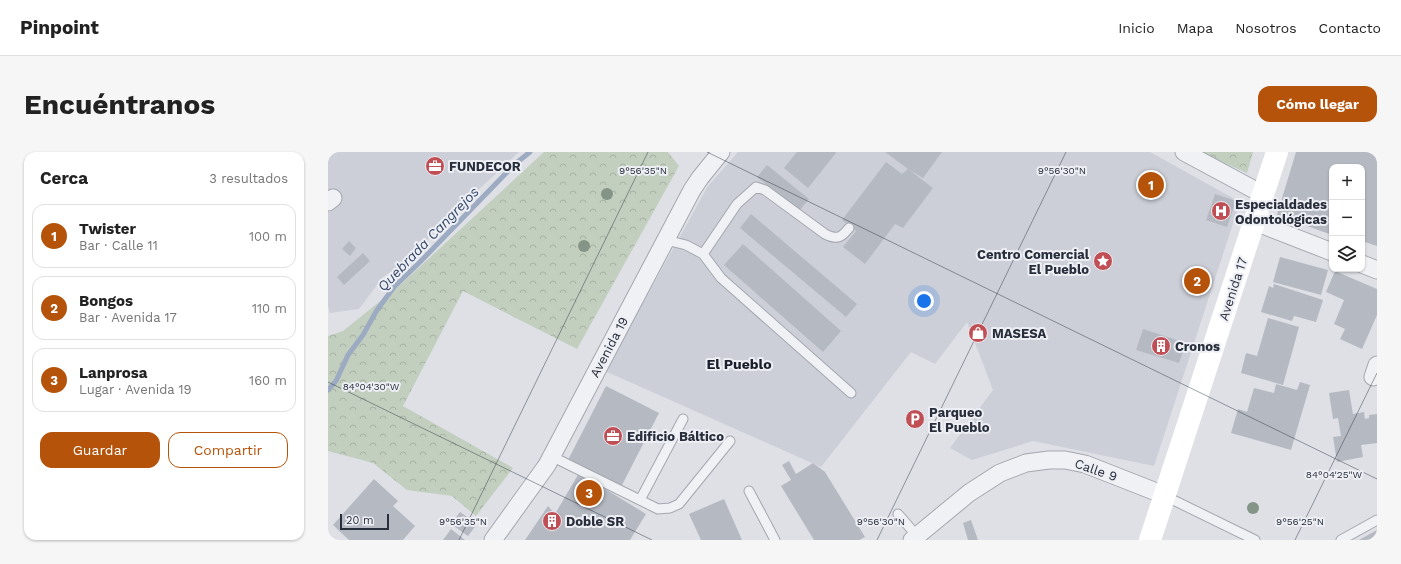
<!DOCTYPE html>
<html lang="es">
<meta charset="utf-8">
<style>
body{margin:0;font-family:"Work Sans",sans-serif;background:#f6f6f6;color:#222}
.controls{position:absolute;right:12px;top:12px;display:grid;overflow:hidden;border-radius:8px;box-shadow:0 1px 3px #0004}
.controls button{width:36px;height:36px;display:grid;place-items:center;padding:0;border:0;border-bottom:1px solid #e0e0e0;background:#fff;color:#222;font:20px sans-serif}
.scale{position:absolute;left:12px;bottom:10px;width:49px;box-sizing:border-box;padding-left:4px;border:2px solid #282e3b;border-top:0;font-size:11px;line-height:14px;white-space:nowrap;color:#282e3b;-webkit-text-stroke:3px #edeff4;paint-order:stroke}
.you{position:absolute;left:596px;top:149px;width:14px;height:14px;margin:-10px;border:3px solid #fff;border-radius:50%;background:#1a73e8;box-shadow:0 0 0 6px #1a73e833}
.badge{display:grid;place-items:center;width:26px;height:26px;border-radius:50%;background:#b45309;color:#fff;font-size:13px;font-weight:700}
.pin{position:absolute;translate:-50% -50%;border:2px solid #fff;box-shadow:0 1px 4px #0006}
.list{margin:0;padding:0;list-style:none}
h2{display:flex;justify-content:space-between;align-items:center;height:52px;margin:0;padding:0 16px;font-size:17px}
h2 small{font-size:13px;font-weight:400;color:#767676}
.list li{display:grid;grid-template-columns:26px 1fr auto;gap:12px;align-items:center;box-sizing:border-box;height:64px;margin:0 8px 8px;padding:0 8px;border:1px solid #e0e0e0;border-radius:12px}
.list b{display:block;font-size:15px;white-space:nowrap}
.list p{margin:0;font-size:13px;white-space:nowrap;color:#767676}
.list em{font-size:13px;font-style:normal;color:#767676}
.actions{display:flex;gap:8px;padding:12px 16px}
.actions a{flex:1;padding:9px 0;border:1px solid #b45309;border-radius:12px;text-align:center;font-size:14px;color:#b45309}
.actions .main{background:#b45309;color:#fff}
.icon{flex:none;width:22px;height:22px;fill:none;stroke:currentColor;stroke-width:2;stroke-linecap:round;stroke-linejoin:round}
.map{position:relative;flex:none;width:1049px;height:388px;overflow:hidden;border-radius:12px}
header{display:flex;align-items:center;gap:24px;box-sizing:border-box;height:56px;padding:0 20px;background:#fff;border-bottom:1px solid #e0e0e0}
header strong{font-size:19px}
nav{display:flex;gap:22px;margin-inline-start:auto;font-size:14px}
.intro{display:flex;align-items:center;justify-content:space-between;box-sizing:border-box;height:96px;padding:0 24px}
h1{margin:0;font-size:28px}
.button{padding:10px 18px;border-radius:12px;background:#b45309;color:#fff;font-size:14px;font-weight:700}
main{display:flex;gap:24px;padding:0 24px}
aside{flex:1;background:#fff;border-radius:12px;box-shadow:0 1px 3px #0004}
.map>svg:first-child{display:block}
</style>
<header>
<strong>Pinpoint</strong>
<nav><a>Inicio</a><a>Mapa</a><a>Nosotros</a><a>Contacto</a></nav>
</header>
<div class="intro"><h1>Encuéntranos</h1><a class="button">Cómo llegar</a></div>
<main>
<aside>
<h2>Cerca<small>3 resultados</small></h2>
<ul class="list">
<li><span class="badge">1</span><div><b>Twister</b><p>Bar · Calle 11</p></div><em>100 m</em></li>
<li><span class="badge">2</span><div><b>Bongos</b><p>Bar · Avenida 17</p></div><em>110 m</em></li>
<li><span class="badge">3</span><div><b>Lanprosa</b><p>Lugar · Avenida 19</p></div><em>160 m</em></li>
</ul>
<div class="actions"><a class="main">Guardar</a><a>Compartir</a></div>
</aside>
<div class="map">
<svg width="1049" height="388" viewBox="0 0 1049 388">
<defs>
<pattern id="forest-crowns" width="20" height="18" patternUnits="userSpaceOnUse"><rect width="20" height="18" fill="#c2cfbf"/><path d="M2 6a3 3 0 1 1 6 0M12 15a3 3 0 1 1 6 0" fill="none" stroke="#a7b2a5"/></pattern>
</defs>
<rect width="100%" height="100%" fill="#dee0e6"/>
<path fill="#cccfd7" d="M0 0H191L118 68 79 110 55 125 31 157 2 161 0 154Z
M410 0H822L912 50 826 314 705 289 644 308 622 296 665 238 639 170 607 212 583 200 493 315 277 219 380 34Z"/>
<path fill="url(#forest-crowns)" d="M216 0H340L351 14 249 197 135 139 75 254 185 316 148 364 124 344 79 338 45 311 0 299V184L15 179 71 134Z
M876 0H925L919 21 876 2Z"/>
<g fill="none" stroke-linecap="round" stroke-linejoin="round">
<path stroke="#9cabc2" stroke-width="5" d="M0 238 8 229 20 203 35 183 49 158 66 135 91 111 187 12 202 0"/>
</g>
<path fill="#b5b9c2" d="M469 0H507L508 1 480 36 456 16Z
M557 0H614L595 26 580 17Z
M968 0H1049V94L1034 89V15H1004V83L965 69 948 66Z
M558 10 574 22 580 17 605 36 575 76 567 72 537 112 515 95 528 79 514 68Z
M439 13 481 47 471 59 429 25Z
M887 42 908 49 899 75 878 68Z
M423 62 529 152 518 165 412 76Z
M21 89 28 96 22 104 14 97Z
M415 92 513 179 495 200 396 113Z
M35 101 42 109 16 133 9 125Z
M952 105 1000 118 993 143 945 130Z
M1007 119 1049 137V163L1034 197 1012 187 1017 177 1006 172 1016 148 998 140Z
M946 132 995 148 988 170 966 164 964 169 933 160 941 134 945 136Z
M940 166 971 175 955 233 913 221 918 201 929 204Z
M815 177 858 191 851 211 808 198Z
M972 230 982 233 963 298 903 281 910 257 919 260 926 236 946 241 948 232 969 238Z
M278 234 331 261 293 335 240 308Z
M1021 238 1025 262 1036 260 1037 267 1041 266V263L1049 262V291L1033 293 1035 305 1009 310 1005 285 1013 284 1010 266 1005 267 1001 241Z
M461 309 468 322 485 311 497 320 537 385 531 388H486L453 334 463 328 454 313Z
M251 321 318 362 302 388H197L220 354 227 362Z
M46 327 70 349 65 354 87 374 75 388H21L5 373Z
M396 347 414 388H373L361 362Z
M132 360 149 372 140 384 123 372Z
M643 368 650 388H640L635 371Z
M123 377 137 388H115Z
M1049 378V388H1031Z"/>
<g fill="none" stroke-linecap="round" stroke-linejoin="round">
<defs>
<path id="lane" d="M338 88 358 93 375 102 393 126 523 241
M375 102 409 52 428 35 437 38 497 82C509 88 513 86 521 76
M223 304 330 357 342 356 351 352 402 289
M421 339 447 388
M837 344 927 388
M312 348 355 267
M570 362 589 384
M1013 388 1049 368"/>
<path id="street" d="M856 0 936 43
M0 50 5 46
M927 70 1004 100
M1034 112 1049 118
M1045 225 1049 213
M165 388 219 313 364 38 372 26 393 0
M584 388 641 341 672 321 698 311 721 308H737L757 312 836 343"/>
</defs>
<use href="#lane" stroke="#a4a7af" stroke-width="11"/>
<use href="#street" stroke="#a4a7af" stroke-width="19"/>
<use href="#lane" stroke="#f0f1f4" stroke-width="9"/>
<use href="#street" stroke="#f0f1f4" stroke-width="17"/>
<path stroke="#fff" stroke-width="22" d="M822 388 949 0"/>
</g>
<g fill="#849486">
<circle cx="279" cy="42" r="6"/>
<circle cx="256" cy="94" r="6"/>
<circle cx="925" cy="356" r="6"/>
</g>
<path fill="none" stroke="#282e3b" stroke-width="1" stroke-opacity="0.45" d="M379 0 1049 327M0 230 324 388M131 388 320 0M549 388 738 0M967 388 1049 221"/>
<defs>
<symbol id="office-disc" viewBox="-11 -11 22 22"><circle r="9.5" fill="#c04e55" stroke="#edeff4"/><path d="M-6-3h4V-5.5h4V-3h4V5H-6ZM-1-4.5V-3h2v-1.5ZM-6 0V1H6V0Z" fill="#fff"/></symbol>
<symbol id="hospital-disc" viewBox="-11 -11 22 22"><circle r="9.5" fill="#c04e55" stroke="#edeff4"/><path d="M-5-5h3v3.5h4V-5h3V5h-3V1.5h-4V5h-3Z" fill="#fff"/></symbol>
<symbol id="sight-disc" viewBox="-11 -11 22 22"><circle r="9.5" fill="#c04e55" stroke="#edeff4"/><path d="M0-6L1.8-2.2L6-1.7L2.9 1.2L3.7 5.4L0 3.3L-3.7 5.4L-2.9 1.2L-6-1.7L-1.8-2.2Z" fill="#fff"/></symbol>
<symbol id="shop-disc" viewBox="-11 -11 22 22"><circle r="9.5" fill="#c04e55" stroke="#edeff4"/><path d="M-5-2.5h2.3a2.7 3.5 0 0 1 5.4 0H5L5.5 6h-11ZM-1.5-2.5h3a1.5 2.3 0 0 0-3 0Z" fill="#fff"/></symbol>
<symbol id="building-disc" viewBox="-11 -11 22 22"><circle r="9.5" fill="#c04e55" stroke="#edeff4"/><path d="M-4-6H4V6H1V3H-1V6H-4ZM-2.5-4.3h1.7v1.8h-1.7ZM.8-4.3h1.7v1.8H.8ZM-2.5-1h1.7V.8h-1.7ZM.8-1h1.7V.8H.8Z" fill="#fff"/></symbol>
<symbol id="parking-disc" viewBox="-11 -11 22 22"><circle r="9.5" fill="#c04e55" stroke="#edeff4"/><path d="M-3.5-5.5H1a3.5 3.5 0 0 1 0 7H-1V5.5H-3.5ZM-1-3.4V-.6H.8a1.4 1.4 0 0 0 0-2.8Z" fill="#fff"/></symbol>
</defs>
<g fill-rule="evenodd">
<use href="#office-disc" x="96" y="3" width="22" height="22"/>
<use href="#hospital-disc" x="882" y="48" width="22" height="22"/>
<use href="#sight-disc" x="764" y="98" width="22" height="22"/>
<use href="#shop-disc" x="639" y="170" width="22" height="22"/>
<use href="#building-disc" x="822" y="183" width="22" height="22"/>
<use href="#parking-disc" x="576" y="256" width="22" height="22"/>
<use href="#office-disc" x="274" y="273" width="22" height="22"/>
<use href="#building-disc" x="213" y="358" width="22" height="22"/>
</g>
<g text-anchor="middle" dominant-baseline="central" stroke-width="4" stroke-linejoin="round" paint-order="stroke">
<g font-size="13" font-weight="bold" fill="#282e3b" stroke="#edeff4" text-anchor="start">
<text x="121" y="14">FUNDECOR</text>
<text x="907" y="52">Especialdades<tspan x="907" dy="15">Odontológicas</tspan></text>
<text x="761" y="102" text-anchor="end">Centro Comercial<tspan x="761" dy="15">El Pueblo</tspan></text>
<text x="664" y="181">MASESA</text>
<text x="847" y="194">Cronos</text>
<text x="601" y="260">Parqueo<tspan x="601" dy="15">El Pueblo</tspan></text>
<text x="299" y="284">Edificio Báltico</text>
<text x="238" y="369">Doble SR</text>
</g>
<g font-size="13" fill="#282e3b" stroke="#edeff4">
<text transform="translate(905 137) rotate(-72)">Avenida 17</text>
<text transform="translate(281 195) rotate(-62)">Avenida 19</text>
<text transform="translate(768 318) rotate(19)">Calle 9</text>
</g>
<g font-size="14" font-style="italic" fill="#374a6a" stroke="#edeff4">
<text transform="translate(100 87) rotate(-46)">Quebrada Cangrejos</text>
</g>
<g font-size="14" font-weight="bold" fill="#1b1f2b" stroke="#edeff4">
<text x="411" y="212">El Pueblo</text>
</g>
</g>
<g font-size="10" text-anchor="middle" fill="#282e3b" stroke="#edeff4" stroke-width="4" stroke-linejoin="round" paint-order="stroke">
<text x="315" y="22">9°56'35"N</text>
<text x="734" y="22">9°56'30"N</text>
<text x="43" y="238">84°04'30"W</text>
<text x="1006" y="326">84°04'25"W</text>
<text x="135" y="373">9°56'35"N</text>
<text x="553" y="373">9°56'30"N</text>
<text x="972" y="373">9°56'25"N</text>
</g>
</svg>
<div class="controls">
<button>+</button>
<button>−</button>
<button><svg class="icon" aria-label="layers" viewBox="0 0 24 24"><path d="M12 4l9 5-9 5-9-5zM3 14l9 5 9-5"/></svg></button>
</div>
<div class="scale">20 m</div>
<div class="you"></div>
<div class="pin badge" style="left:823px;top:33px">1</div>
<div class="pin badge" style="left:869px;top:129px">2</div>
<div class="pin badge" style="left:261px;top:341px">3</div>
</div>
</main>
